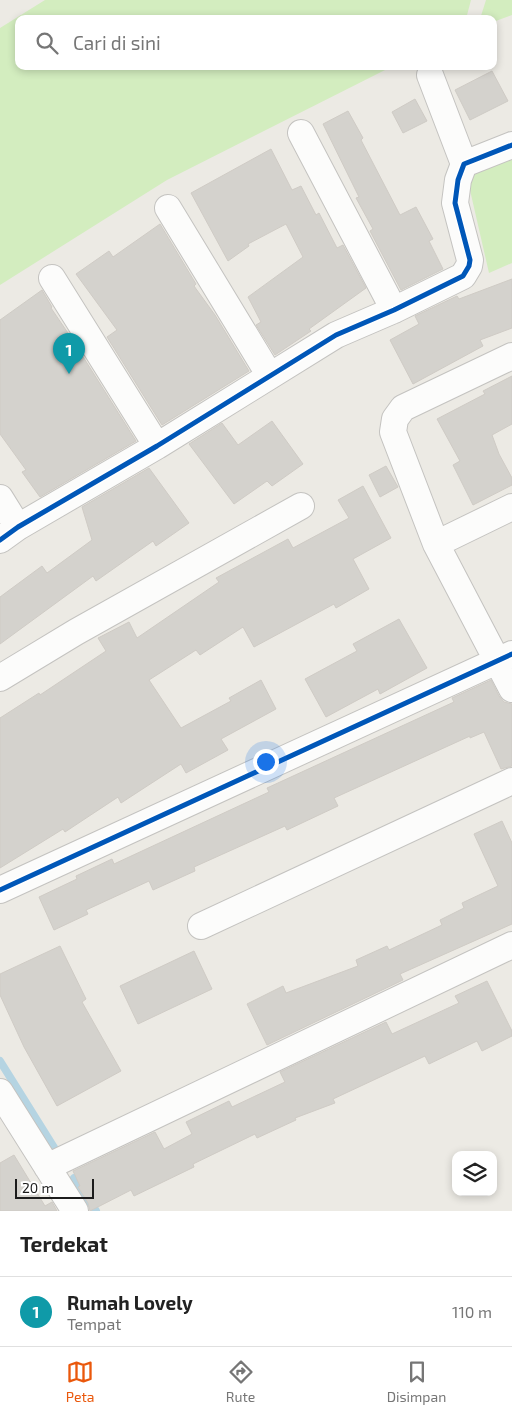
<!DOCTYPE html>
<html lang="id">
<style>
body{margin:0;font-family:"Exo 2",sans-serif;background:#f2f2f2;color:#222}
.controls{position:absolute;right:15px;bottom:15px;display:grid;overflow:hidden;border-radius:10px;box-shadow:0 2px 8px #0003}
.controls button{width:45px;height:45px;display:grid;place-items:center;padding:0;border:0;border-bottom:1px solid #e0e0e0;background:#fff;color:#222;font:25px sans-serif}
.scale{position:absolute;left:15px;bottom:12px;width:79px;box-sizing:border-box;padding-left:5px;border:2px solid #1c1c1c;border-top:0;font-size:14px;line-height:18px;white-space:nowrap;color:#1c1c1c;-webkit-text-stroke:4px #fff;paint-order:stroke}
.you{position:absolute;left:265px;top:761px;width:18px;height:18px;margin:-12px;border:4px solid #fff;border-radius:50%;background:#1a73e8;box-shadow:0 0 0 8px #1a73e833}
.badge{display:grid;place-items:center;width:32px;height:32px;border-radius:50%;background:#ea580c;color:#fff;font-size:16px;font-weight:700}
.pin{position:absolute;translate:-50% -41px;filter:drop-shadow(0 1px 2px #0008)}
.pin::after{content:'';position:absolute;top:26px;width:18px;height:15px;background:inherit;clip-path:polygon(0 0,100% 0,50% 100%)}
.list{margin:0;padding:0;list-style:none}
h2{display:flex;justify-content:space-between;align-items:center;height:65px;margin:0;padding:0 20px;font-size:21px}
h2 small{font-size:16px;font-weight:400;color:#767676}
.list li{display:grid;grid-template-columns:32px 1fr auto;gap:15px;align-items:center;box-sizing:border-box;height:70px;padding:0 20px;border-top:1px solid #e0e0e0}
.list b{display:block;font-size:19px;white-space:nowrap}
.list p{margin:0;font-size:16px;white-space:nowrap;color:#767676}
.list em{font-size:16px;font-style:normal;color:#767676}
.icon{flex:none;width:28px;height:28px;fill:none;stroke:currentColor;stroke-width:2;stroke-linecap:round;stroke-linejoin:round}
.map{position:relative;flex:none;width:512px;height:1211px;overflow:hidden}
.search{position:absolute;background:#fff;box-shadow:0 2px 8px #0003;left:15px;right:15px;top:15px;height:55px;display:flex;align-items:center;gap:12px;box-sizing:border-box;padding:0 18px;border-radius:10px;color:#767676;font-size:19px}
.sheet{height:135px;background:#fff}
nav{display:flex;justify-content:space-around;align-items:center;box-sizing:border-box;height:70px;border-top:1px solid #e0e0e0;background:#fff;font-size:14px;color:#767676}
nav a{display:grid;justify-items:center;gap:2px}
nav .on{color:#ea580c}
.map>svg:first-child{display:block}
</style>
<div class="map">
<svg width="512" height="1211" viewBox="0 0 512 1211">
<rect width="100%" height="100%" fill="#eceae4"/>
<path fill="#d3edbf" d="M45 0H471L466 19H19V66H393L167 180 0 285V28Z
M486 0H512V15L493 22V19H480Z
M512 159V263L489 273 467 177Z"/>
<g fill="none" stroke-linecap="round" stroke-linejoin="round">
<path stroke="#b5d4e2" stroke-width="8" d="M0 1061 55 1149
M74 1178 96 1211"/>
</g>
<path fill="#d4d2cd" stroke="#cfcbc5" d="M492 71 508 101 470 120 455 90Z
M415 99 427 121 403 133 392 112Z
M348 111 363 138 361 140 400 215 416 207 433 239 429 241 443 269 401 290 370 231 373 229 356 198 359 197 323 124Z
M271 149 292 190 301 186 316 215 319 213 337 248 343 245 366 288 309 329 311 331 275 355 256 325 261 322 248 297 303 257 286 224 248 244 249 246 228 261 191 193Z
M160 224 196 284 194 286 215 315 249 371 162 425 107 337 117 330 76 274 109 251 113 257Z
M512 279V328L480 340 483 346 413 384 390 340 419 324 415 316 457 296 459 299Z
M42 290 52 307 51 308 70 336 136 441 40 497 22 472 26 470 0 434V320Z
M512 376V424L492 435 499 454 512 478V485L473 505 453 465 460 461 437 419 485 394 483 391Z
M272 421 303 464 272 486 267 481 234 504 189 444 222 423 238 445Z
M386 466 398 487 380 497 369 475Z
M149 468 189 523 156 546 153 541 96 581 93 576 0 644V597L42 566 47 573 92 540 82 507Z
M363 486 391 538 353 559 369 589 336 608 334 604 254 647 243 627 200 655 196 650 149 680 181 728 231 701 229 698 261 680 276 709 221 739 228 750 186 773 181 764 121 803 118 797 65 832 63 829 0 868V718L39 693 40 695 106 651 98 638 129 622 137 638 219 582 216 578 288 539 293 548 349 518 338 500Z
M399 619 427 668 380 694 378 689 326 717 305 679 357 651 353 644Z
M491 680 499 696 504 702 512 704V766L501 769 484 732 470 738V736L334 798 338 806 287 830 285 826 194 867 195 871 153 890 149 881 86 910 88 914 54 930 39 897 77 879 76 876 112 859 114 864 269 792 267 788 454 702 452 698Z
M502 821 512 843V924L400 974 403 980 267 1045 247 1004 283 986 286 993 358 966 356 960 387 946 389 950 442 925 440 920 464 908 462 903 498 886 474 834Z
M60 946 86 999 82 1002 121 1071 57 1106 24 1047 0 995V974Z
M194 951 212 989 138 1024 120 986Z
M487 981 512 1031V1036L482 1051 477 1041 429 1064 425 1056 333 1099 335 1103 295 1118 296 1120 257 1138 255 1134 193 1164 194 1167 134 1196 131 1190 90 1211 88 1203 78 1187 80 1186 73 1171 155 1132 164 1149 192 1134 186 1122 229 1101 232 1107 285 1082 280 1072 386 1022 392 1034 459 1003 455 996Z
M14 1155 45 1206 52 1202 57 1211H0V1163Z"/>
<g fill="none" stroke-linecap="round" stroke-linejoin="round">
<defs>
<path id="street" d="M430 75 464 164
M301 133 394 310
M168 208 270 376
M52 278 157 446
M512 356 403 408 395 419 393 432 436 544 512 689
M0 498 18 527
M0 540 18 527 157 446 336 335 394 310 463 276 469 266 470 260 455 203 458 180 464 164 512 145
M436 544 512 507
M0 678 76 632 301 506
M0 890 512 654
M201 926 512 781
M0 1092 75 1211
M47 1167 512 945"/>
</defs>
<use href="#street" stroke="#c4c3c0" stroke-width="28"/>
<use href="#street" stroke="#fcfcfb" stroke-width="26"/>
<defs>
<path id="cycleway" d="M0 540 18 527 157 446 336 335 394 310 463 276 469 266 470 260 455 203 458 180 464 164 512 145
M0 890 512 654"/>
</defs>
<use href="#cycleway" stroke="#fff" stroke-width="8"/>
<use href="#cycleway" stroke="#0057b8" stroke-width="5"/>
</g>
</svg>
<div class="controls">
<button><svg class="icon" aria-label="layers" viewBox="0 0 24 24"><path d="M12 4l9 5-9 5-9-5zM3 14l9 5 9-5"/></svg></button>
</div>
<div class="scale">20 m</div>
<div class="you"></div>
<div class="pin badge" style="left:69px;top:374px;background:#0f9aa8">1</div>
<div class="search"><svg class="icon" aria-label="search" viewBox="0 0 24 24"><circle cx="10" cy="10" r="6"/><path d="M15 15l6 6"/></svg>Cari di sini</div>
</div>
<section class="sheet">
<h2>Terdekat<small></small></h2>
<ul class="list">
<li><span class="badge" style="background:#0f9aa8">1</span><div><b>Rumah Lovely</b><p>Tempat</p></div><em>110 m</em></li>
</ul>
</section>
<nav>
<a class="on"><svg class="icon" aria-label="map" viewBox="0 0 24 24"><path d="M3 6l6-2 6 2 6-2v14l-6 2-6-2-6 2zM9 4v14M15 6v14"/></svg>Peta</a>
<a><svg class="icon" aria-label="directions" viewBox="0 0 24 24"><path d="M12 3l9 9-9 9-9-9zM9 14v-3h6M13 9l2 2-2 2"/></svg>Rute</a>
<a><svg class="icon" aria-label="saved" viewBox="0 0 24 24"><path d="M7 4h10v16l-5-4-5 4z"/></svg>Disimpan</a>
</nav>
